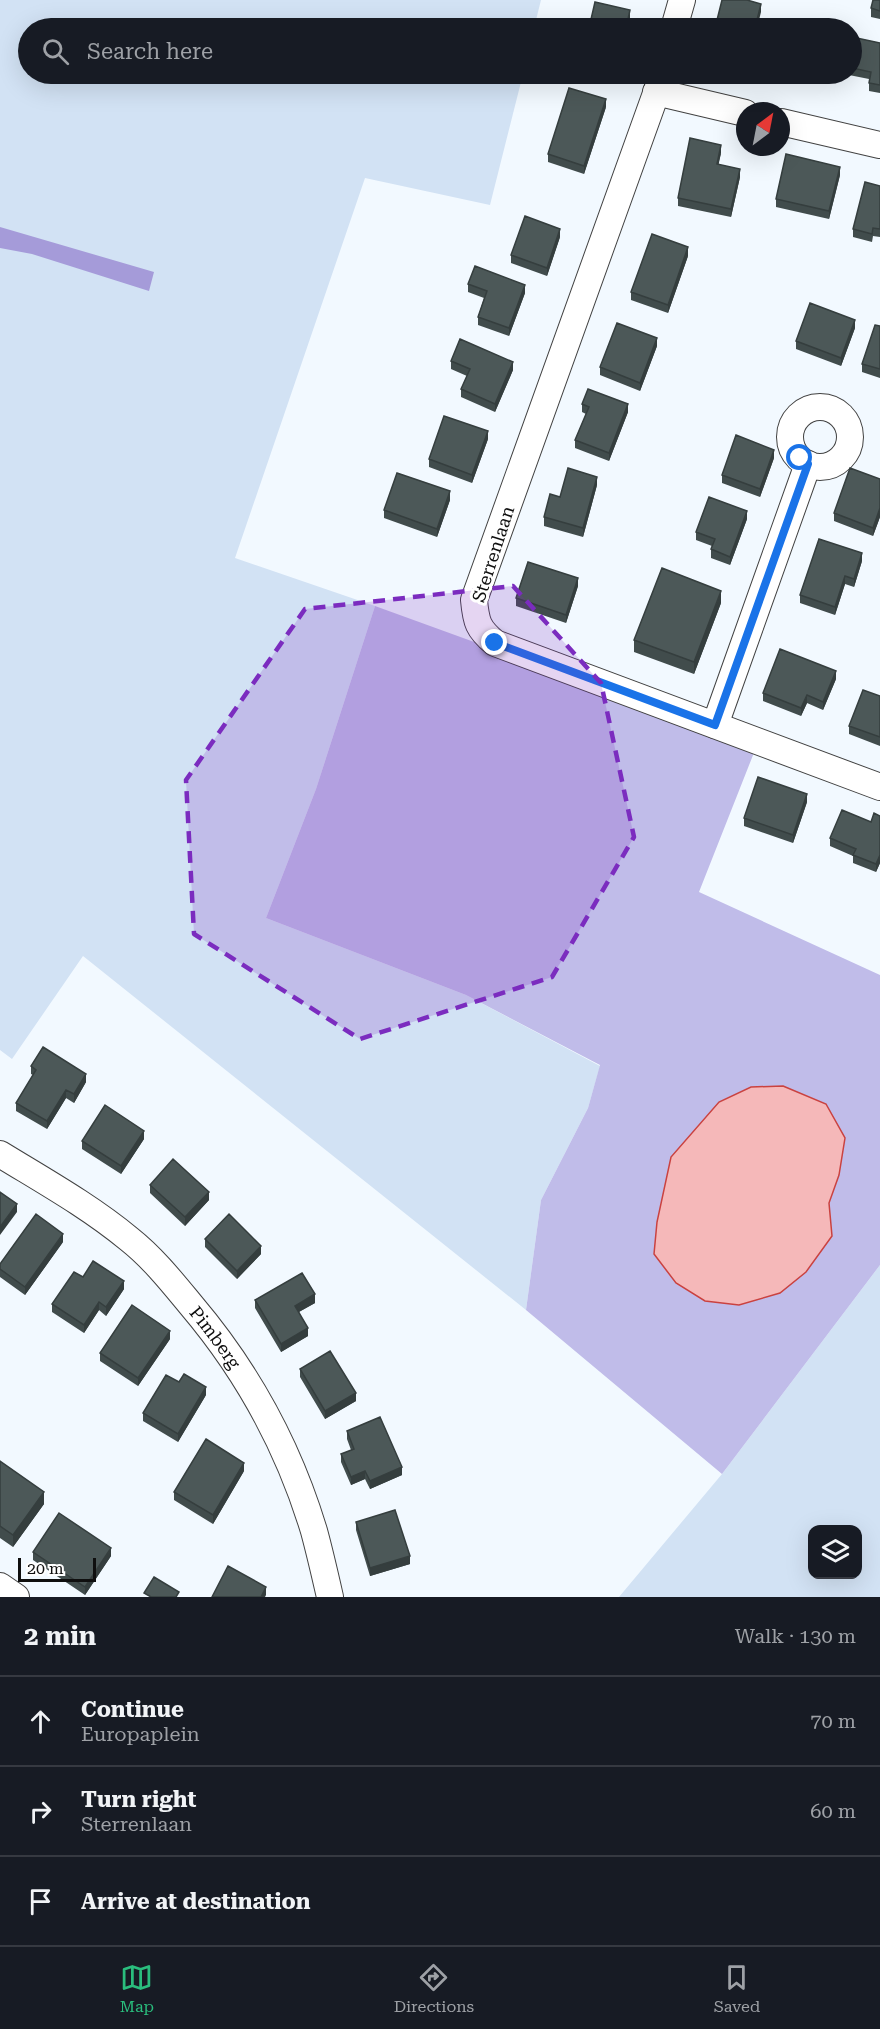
<!DOCTYPE html>
<meta charset="utf-8">
<style>
body{margin:0;font-family:"Roboto Serif",serif;background:#20242c;color:#f1f3f6}
.controls{position:absolute;right:18px;bottom:18px;display:grid;overflow:hidden;border-radius:12px;box-shadow:0 6px 24px #0002}
.controls button{width:54px;height:54px;display:grid;place-items:center;padding:0;border:0;border-bottom:2px solid #363941;background:#171b24;color:#f1f3f6;font:30px sans-serif}
.compass{position:absolute;left:736px;top:102px;width:54px;height:54px;border-radius:50%;background:#171b24;box-shadow:0 6px 24px #0002;rotate:32deg}
.scale{position:absolute;left:18px;bottom:15px;width:78px;box-sizing:border-box;padding-left:6px;border:3px solid #0f0f0f;border-top:0;font-size:16px;line-height:21px;white-space:nowrap;color:#0f0f0f;-webkit-text-stroke:4px #fff;paint-order:stroke}
.stop{position:absolute;width:18px;height:18px;margin:-14px;border:4px solid #1a73e8;border-radius:50%;background:#fff}
.stop.end{background:#1a73e8;border-color:#fff;box-shadow:0 2px 6px #0008}
.list{margin:0;padding:0;list-style:none}
h2{display:flex;justify-content:space-between;align-items:center;height:78px;margin:0;padding:0 24px;font-size:26px}
h2 small{font-size:20px;font-weight:400;color:#9ea1a6}
.list li{display:grid;grid-template-columns:39px 1fr auto;gap:18px;align-items:center;box-sizing:border-box;height:90px;padding:0 24px;border-top:2px solid #363941}
.list b{display:block;font-size:22px;white-space:nowrap}
.list p{margin:0;font-size:20px;white-space:nowrap;color:#9ea1a6}
.list em{font-size:20px;font-style:normal;color:#9ea1a6}
.icon{flex:none;width:33px;height:33px;fill:none;stroke:currentColor;stroke-width:2;stroke-linecap:round;stroke-linejoin:round}
.map{position:relative;flex:none;width:880px;height:1597px;overflow:hidden}
.search{position:absolute;background:#171b24;box-shadow:0 6px 24px #0002;left:18px;right:18px;top:18px;height:66px;display:flex;align-items:center;gap:15px;box-sizing:border-box;padding:0 21px;border-radius:33px;color:#9ea1a6;font-size:22px}
.sheet{height:348px;background:#171b24}
nav{display:flex;justify-content:space-around;align-items:center;box-sizing:border-box;height:84px;border-top:2px solid #363941;background:#171b24;font-size:16px;color:#9ea1a6}
nav a{display:grid;justify-items:center;gap:3px}
nav .on{color:#2abd7d}
.map>svg:first-child{display:block}
</style>
<div class="map">
<svg width="880" height="1597" viewBox="0 0 880 1597">
<rect width="100%" height="100%" fill="#f2f9ff"/>
<path fill="#d2e2f4" fill-rule="evenodd" d="M0 0H541L534 28H28V74H523L490 205 365 178 235 558 375 606 316 789 266 918 466 995 600 1066 588 1108 541 1200 526 1310 83 956 12 1059 0 1050Z
M880 1265V1597H619L722 1474ZM812 1530H858V1574H812Z"/>
<path fill="#c0bce9" d="M375 606 757 745 699 892 880 975V1265L722 1474 526 1310 541 1200 588 1108 600 1065 466 995 266 918 316 789Z"/>
<path fill="#a59bd9" d="M0 227 154 272 149 291 32 254 0 248Z"/>
<path fill="#f5b8b9" stroke="#ca4240" stroke-width="1.5" d="M783 1086 826 1104 845 1138 839 1175 829 1203 832 1236 806 1272 780 1293 739 1305 705 1301 676 1283 654 1254 657 1222 671 1157 719 1102 751 1087Z"/>
<g fill="none" stroke-linecap="round" stroke-linejoin="round">
<defs>
<g id="minor">
<path d="M674 28 682 0"/>
<path d="M663 74 474 600C476 622 478 629 495 643L880 787"/>
<path d="M656 92 745 113"/>
<path d="M781 122 880 145"/>
<circle cx="820" cy="437" r="30"/>
<path d="M715 725 808 464"/>
<path id="s1" d="M0 1154C44 1181 89 1206 129 1239 153 1258 172 1282 191 1305 247 1371 289 1448 314 1531 320 1553 325 1575 330 1597"/>
<path d="M0 1586 16 1597"/>
</g>
</defs>
<use href="#minor" stroke="#424242" stroke-width="28"/>
<use href="#minor" stroke="#fff" stroke-width="26"/>
</g>
<path fill="#414c4c" d="M880 0V19L871 17V8Z
M852 37 880 43V93L869 91V79L844 74H852Z
M606 107 584 174 548 162V154Z
M721 153 718 165 740 177 731 217 678 206V198Z
M840 175 829 219 776 207V199Z
M880 186V237L873 236 872 242 853 237V229Z
M560 237 547 276 511 263V255Z
M688 256 668 313 631 300V292Z
M468 284 525 293 509 336 478 325V317L484 298 468 292Z
M880 326V378L862 372V364Z
M855 328 841 366 796 349V341Z
M657 346 640 391 600 375V367Z
M451 361 513 370 495 412 461 397V389L467 376 451 369Z
M582 404 628 412 609 461 575 448V440L586 414 582 412Z
M488 439 472 483 429 467V459Z
M774 458 760 497 722 483V475Z
M880 479V517L873 536 834 521V513Z
M597 485 583 537 544 526V517Z
M450 500 437 537 384 518V510Z
M747 519 730 565 711 558V549L712 546 696 540V532Z
M862 561 854 587 845 584 835 615 800 603V595Z
M578 586 566 623 516 606V598Z
M721 603 694 674 634 652V640Z
M836 679 823 710 807 703 801 716 763 701V693Z
M880 696V746L849 734V726Z
M807 802 793 843 744 826V818Z
M880 816V863L876 872 853 863V856L830 846V838L871 822Z
M31 1066 86 1082 74 1103 66 1098 47 1129 16 1111V1103L33 1075 31 1074Z
M144 1139 121 1174 82 1149V1141Z
M150 1185 209 1200 185 1226 150 1193Z
M205 1239 261 1254 237 1279 205 1247Z
M63 1242 25 1295 0 1277V1264Z
M83 1277 124 1289 106 1316 99 1310 84 1333 52 1312V1304Z
M255 1300 315 1303 299 1312 308 1336 281 1352 255 1308Z
M170 1339 138 1386 100 1361V1353Z
M300 1369 356 1401 325 1419 300 1377Z
M206 1395 178 1442 143 1421V1413Z
M347 1431 402 1475 370 1489 365 1479 351 1485 341 1462V1454L351 1450 347 1439Z
M0 1461 44 1504 13 1547 0 1538Z
M244 1471 213 1524 174 1500V1492Z
M356 1522 410 1564 370 1576 356 1530Z
M33 1552 111 1556 85 1595 33 1560Z"/>
<path fill="#353e3e" d="M761 4V12L757 28H755Z
M630 10V18L628 28H626Z
M606 99V107L584 174V166Z
M721 145V153L717 172V164Z
M840 167V175L829 219V211Z
M740 169V177L731 217V209Z
M560 229V237L547 276V268Z
M688 247V256L668 313V305Z
M525 285V293L509 336V328Z
M855 320V328L841 366V358Z
M657 338V346L640 391V383Z
M513 362V370L495 412V404Z
M628 404V412L609 461V453Z
M488 431V439L472 483V475Z
M774 450V458L760 497V489Z
M597 477V485L583 537V528Z
M450 491V500L437 537V529Z
M880 508V517L873 536V528Z
M747 511V519L730 565V557Z
M862 553V561L854 587V579Z
M845 576V584L835 615V607Z
M578 578V586L566 623V615Z
M721 591V603L694 674V662Z
M836 671V679L823 710V702Z
M807 695V703L801 716V708Z
M807 794V802L793 843V835Z
M880 855V863L876 872V864Z
M86 1074V1082L74 1103V1094Z
M66 1090V1098L47 1129V1121Z
M144 1131V1139L121 1174V1166Z
M209 1192V1200L185 1226V1217Z
M17 1204V1212L0 1235V1227Z
M63 1234V1242L25 1295V1287Z
M261 1246V1254L237 1279V1271Z
M124 1281V1289L106 1316V1307Z
M315 1294V1303L295 1314V1306Z
M99 1302V1310L84 1333V1325Z
M308 1328V1336L281 1352V1344Z
M170 1331V1339L138 1386V1378Z
M206 1387V1395L178 1442V1434Z
M356 1393V1401L325 1419V1411Z
M244 1463V1471L213 1524V1515Z
M402 1467V1475L370 1489V1481Z
M365 1471V1479L351 1485V1477Z
M44 1492V1504L13 1547V1535Z
M111 1548V1556L85 1595V1587Z
M410 1556V1564L370 1576V1568Z
M266 1587V1595L265 1597H261Z"/>
<path fill="#4c5858" stroke="#353e3e" stroke-width="1.5" d="M722 0H747L761 4 755 28H715Z
M873 0H880V11L871 8Z
M595 2 630 10 626 28H589Z
M852 37 880 43V85L869 83 871 72 852 68Z
M569 88 606 99 584 166 548 154Z
M690 138 721 145 717 164 740 169 731 209 678 198Z
M786 154 840 167 829 211 776 199Z
M865 182 880 186V229L873 228 872 234 853 229Z
M525 216 560 229 547 268 511 255Z
M652 234 688 247 668 305 631 292Z
M475 266 525 285 509 328 478 317 487 291 468 284Z
M810 303 855 320 841 358 796 341Z
M617 323 657 338 640 383 600 367Z
M875 325 880 326V369L862 364Z
M460 339 513 362 495 404 461 389 470 369 451 361Z
M588 389 628 404 609 453 575 440 589 407 582 404Z
M444 416 488 431 472 475 429 459Z
M736 435 774 450 760 489 722 475Z
M568 468 597 477 583 528 544 517 550 494 560 497Z
M850 468 880 479V508L873 528 834 513Z
M397 473 450 491 437 529 384 510Z
M709 497 747 511 730 557 711 549 715 539 696 532Z
M819 539 862 553 854 579 845 576 835 607 800 595Z
M528 562 578 578 566 615 516 598Z
M662 568 721 591 694 662 634 640Z
M780 649 836 671 823 702 807 695 801 708 763 693Z
M863 690 880 696V737L849 726Z
M758 777 807 794 793 835 744 818Z
M842 810 871 822 874 813 880 816V855L876 864 853 855 856 849 830 838Z
M43 1047 86 1074 74 1094 66 1090 47 1121 16 1103 36 1070 31 1066Z
M105 1105 144 1131 121 1166 82 1141Z
M173 1159 209 1192 185 1217 150 1185Z
M0 1192 17 1204 0 1227Z
M36 1214 63 1234 25 1287 0 1269V1264Z
M229 1214 261 1246 237 1271 205 1239Z
M93 1261 124 1281 106 1307 99 1302 84 1325 52 1304 74 1272 83 1277Z
M302 1273 315 1294 295 1306 308 1328 281 1344 255 1300Z
M132 1305 170 1331 138 1378 100 1353Z
M330 1351 356 1393 325 1411 300 1369Z
M184 1374 206 1387 178 1434 143 1413 166 1375 179 1382Z
M380 1417 402 1467 370 1481 365 1471 351 1477 341 1454 354 1449 347 1431Z
M206 1439 244 1463 213 1515 174 1492Z
M0 1461 44 1492 13 1535 0 1526Z
M395 1510 410 1556 370 1568 356 1522Z
M59 1513 111 1548 85 1587 33 1552Z
M228 1566 266 1587 261 1597H212Z
M154 1577 179 1592 176 1597H151L144 1593Z"/>
<g fill="none" stroke-linecap="round" stroke-linejoin="round">
<path stroke="#1a73e8" stroke-width="8" d="M495 643 715 725 808 464 800 458"/>
</g>
<path fill="#7b2cbf" fill-opacity="0.2" stroke="#7b2cbf" stroke-width="4.5" stroke-dasharray="12 8" stroke-linejoin="round" d="M513 586 601 683 634 837 552 977 360 1039 194 934 186 780 305 609Z"/>
<g text-anchor="middle" dominant-baseline="central" stroke-width="6" stroke-linejoin="round" paint-order="stroke">
<g font-size="18" fill="#0f0f0f" stroke="#fff">
<text transform="translate(493 554) rotate(-72)">Sterrenlaan</text>
<text stroke="none"><textPath href="#s1" startOffset="286">Pimberg</textPath></text>
</g>
</g>
</svg>
<div class="controls">
<button><svg class="icon" aria-label="layers" viewBox="0 0 24 24"><path d="M12 4l9 5-9 5-9-5zM3 14l9 5 9-5"/></svg></button>
</div>
<svg class="compass" viewBox="-18 -18 36 36"><path d="M0-13l5 13h-10z" fill="#e53935"/><path d="M0 13l5-13h-10z" fill="#9ea1a6"/></svg>
<div class="scale">20 m</div>
<div class="stop" style="left:800px;top:458px"></div>
<div class="stop end" style="left:495px;top:643px"></div>
<div class="search"><svg class="icon" aria-label="search" viewBox="0 0 24 24"><circle cx="10" cy="10" r="6"/><path d="M15 15l6 6"/></svg>Search here</div>
</div>
<section class="sheet">
<h2>2 min<small>Walk · 130 m</small></h2>
<ul class="list">
<li><svg class="icon" aria-label="ahead" viewBox="0 0 24 24"><path d="M12 20V5M6 11l6-6 6 6"/></svg><div><b>Continue</b><p>Europaplein</p></div><em>70 m</em></li>
<li><svg class="icon" aria-label="right" viewBox="0 0 24 24"><path d="M7 20v-9h11M14 6l5 5-5 5"/></svg><div><b>Turn right</b><p>Sterrenlaan</p></div><em>60 m</em></li>
<li><svg class="icon" aria-label="arrive" viewBox="0 0 24 24"><path d="M6 21V4h12l-3 4 3 4H6"/></svg><div><b>Arrive at destination</b></div></li>
</ul>
</section>
<nav>
<a class="on"><svg class="icon" aria-label="map" viewBox="0 0 24 24"><path d="M3 6l6-2 6 2 6-2v14l-6 2-6-2-6 2zM9 4v14M15 6v14"/></svg>Map</a>
<a><svg class="icon" aria-label="directions" viewBox="0 0 24 24"><path d="M12 3l9 9-9 9-9-9zM9 14v-3h6M13 9l2 2-2 2"/></svg>Directions</a>
<a><svg class="icon" aria-label="saved" viewBox="0 0 24 24"><path d="M7 4h10v16l-5-4-5 4z"/></svg>Saved</a>
</nav>
